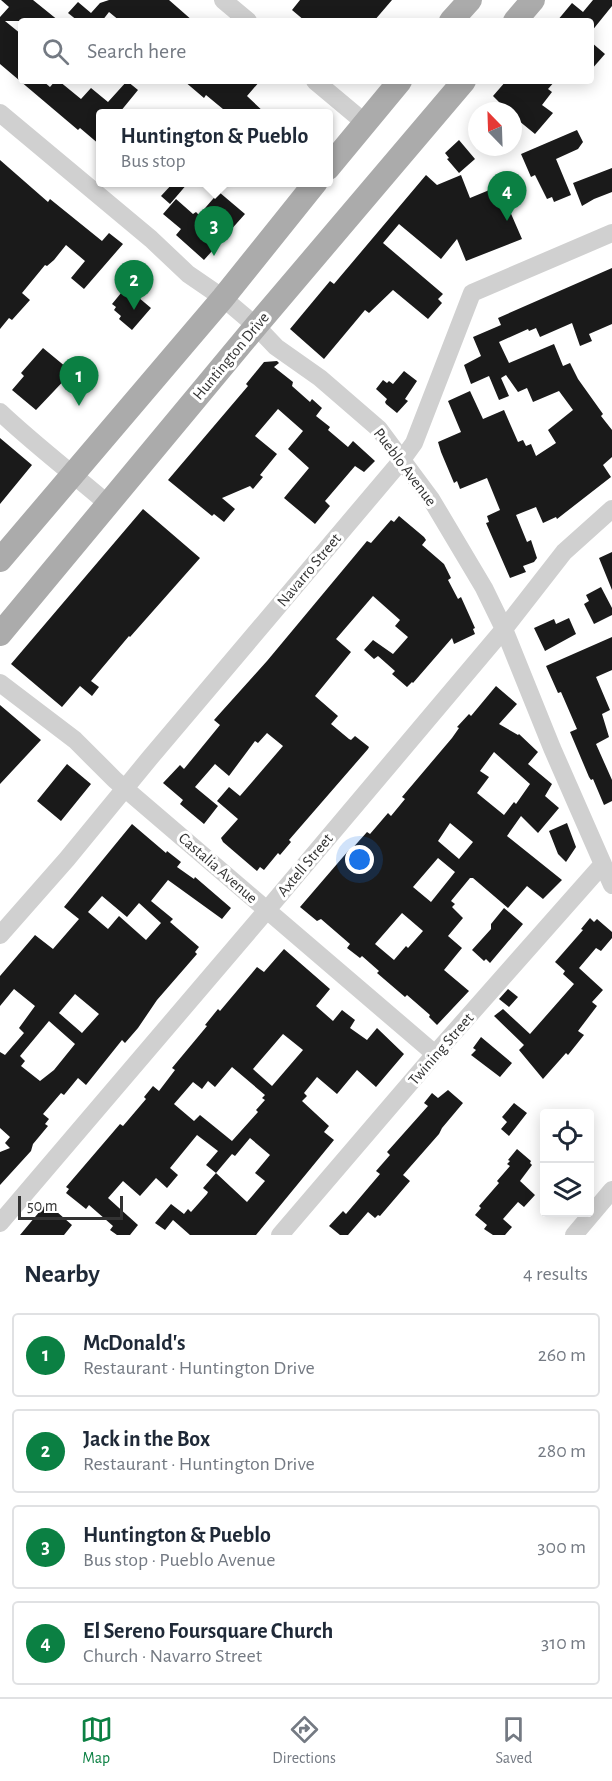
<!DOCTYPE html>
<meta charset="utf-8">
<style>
body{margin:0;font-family:"Alegreya Sans",sans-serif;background:#f2f2f3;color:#1f2937}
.controls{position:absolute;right:18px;bottom:18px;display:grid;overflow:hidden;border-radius:6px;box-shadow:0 3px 15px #0003}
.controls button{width:54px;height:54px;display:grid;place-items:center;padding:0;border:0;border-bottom:2px solid #e0e1e3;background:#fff;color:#1f2937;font:30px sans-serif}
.compass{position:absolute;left:468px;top:102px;width:54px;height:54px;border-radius:50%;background:#fff;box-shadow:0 3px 15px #0003;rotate:337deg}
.scale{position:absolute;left:18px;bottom:15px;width:105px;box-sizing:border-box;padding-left:6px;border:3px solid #333;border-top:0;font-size:16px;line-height:21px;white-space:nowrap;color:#333;-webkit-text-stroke:4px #fff;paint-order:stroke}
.you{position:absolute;left:360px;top:860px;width:21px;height:21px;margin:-15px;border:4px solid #fff;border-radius:50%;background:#1a73e8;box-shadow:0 0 0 9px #1a73e833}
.badge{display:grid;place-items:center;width:39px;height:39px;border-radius:50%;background:#0b8043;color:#fff;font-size:20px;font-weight:700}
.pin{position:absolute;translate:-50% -50px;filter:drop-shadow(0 2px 3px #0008)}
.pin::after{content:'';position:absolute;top:32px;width:21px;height:18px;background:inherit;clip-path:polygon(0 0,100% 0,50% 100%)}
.popup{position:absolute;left:96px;top:109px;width:237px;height:78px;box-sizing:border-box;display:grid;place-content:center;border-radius:6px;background:#fff;filter:drop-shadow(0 2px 4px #0005);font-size:20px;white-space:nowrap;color:#747a83}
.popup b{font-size:22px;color:#1f2937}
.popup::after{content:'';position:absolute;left:50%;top:100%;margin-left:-12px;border:12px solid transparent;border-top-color:#fff}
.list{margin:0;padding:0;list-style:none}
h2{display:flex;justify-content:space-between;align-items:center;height:78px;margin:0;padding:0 24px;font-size:26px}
h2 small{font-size:20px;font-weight:400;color:#747a83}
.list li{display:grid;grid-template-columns:39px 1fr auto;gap:18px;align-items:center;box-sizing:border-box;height:84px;margin:0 12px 12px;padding:0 12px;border:2px solid #e0e1e3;border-radius:6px}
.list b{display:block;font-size:22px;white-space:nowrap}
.list p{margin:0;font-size:20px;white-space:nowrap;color:#747a83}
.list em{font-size:20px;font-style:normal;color:#747a83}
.icon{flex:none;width:33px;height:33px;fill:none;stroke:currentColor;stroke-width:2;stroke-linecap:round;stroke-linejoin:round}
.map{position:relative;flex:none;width:612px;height:1235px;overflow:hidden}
.search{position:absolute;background:#fff;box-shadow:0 3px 15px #0003;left:18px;right:18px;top:18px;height:66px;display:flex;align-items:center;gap:15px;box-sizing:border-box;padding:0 21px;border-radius:6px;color:#747a83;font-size:22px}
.sheet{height:462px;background:#fff}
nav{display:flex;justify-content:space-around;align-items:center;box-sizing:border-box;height:84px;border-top:2px solid #e0e1e3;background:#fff;font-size:16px;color:#747a83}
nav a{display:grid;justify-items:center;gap:3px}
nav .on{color:#0b8043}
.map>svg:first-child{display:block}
</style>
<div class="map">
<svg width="612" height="1235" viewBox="0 0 612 1235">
<rect width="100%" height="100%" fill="#fff"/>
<path fill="#1a1a1a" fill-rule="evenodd" d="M1 0H33L59 21H5L21 34V81H43L50 87 55 81H59L81 99 91 88 108 102 127 81 138 90 120 112 122 114H100V145L80 128 78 130 0 64V17L9 7Z
M109 0H169L193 21H120L109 12 102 21H78L68 13 78 2 91 13 100 3Z
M300 0H392L374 21H305L292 10Z
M593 0H612V6L591 32V21H557L572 3 583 12Z
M591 42 605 54 591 70Z
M184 81H260L247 96 266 114H229L206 95 204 98Z
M506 81H555L548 89 552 92 542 105 553 113 535 134 513 116V111H508L493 96Z
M577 130 583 142 578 149 556 159 571 195 554 202 552 197 547 199 535 175 531 177 521 154Z
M459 140 475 159 459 173 447 159 449 158 445 153Z
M0 160 48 202 50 199 102 241 109 233 123 244 84 289 71 278 85 261 66 245 54 260 47 266 45 265 22 293 30 300 12 320 9 318 0 329Z
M612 168V192L594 199 582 206 573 183Z
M426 175 437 185 461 175 470 198 499 186 522 239 466 261 457 239 441 259 399 224 383 243 443 294 438 299 442 303 428 319 393 290 369 313 365 310 324 359 290 329 330 281 334 284Z
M173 183H188L170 204 161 196Z
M219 192 245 214 204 260 176 235 181 229 163 214 176 199 193 214 196 212 199 215Z
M612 268V324L589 334 592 341 580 346 572 323 540 337 536 328 529 331 528 329 499 342 509 363 554 344 563 366 570 363 578 379 603 414 601 416 612 430V457L603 465 611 477 557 519 556 517 543 523 536 507 516 515 527 542 531 540 537 558 534 562 523 566 526 572 510 578 486 523 489 522 487 516 500 510 487 478 460 489 457 481 454 483 441 452 438 442 461 432 448 401 470 391 483 419 504 410 518 442 523 440 526 446 531 444 536 456 556 443 548 430 573 410 559 391 533 402 527 388 518 392 506 375 501 378 509 396 499 400 489 376 471 384 464 365 481 356 473 337 501 325 498 318Z
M126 287 151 308 132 330 119 319 121 316 114 310 116 307 112 304Z
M43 348 72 372 36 410 12 390 24 376 21 373Z
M277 361 279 363 274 367 293 382 292 386 310 402 312 399 322 408 316 416 330 427 328 430 348 447 353 441 375 461 364 472 355 466 325 501 330 506 315 524 284 498 309 468 288 449 303 431 278 409 255 436 277 454 260 475 263 477 253 489 250 486 222 498 235 509 224 522 214 514 212 516 168 480 248 386 246 384 264 362Z
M404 371 417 381 405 399 408 401 397 413 386 404 385 402 387 399 376 389 383 380 387 383 389 381 393 384Z
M0 438 32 465 0 504Z
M143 509 200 558 130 637 129 636 91 681 99 687 92 696 80 686 62 707 11 664Z
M399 516 424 537 426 540 422 545 444 564 451 578 448 580 458 599 461 597 475 628 473 629 475 634 454 644 452 638 413 683 412 682 407 687 392 674 395 671 378 656 374 659 364 650 373 640 393 654 408 637 395 626 400 620 373 596 336 639 351 652 315 696 338 716 331 724 349 739 351 740 355 736 369 747 368 749 289 840 291 842 280 855 278 853 264 870 260 867 257 871 223 842 221 838 238 819 217 801 229 787 240 796 283 746 267 733 258 743 255 741 229 776 215 764 195 787 218 806 204 824 180 804 183 800 163 783 180 765 184 769 220 725 214 720 267 661 367 541 371 543 391 520 394 522Z
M612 552V590L599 558Z
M601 587 612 608V615L594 624 584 604 589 601 586 595Z
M569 618 576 634 545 651 534 628 554 619 556 624Z
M612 637V670L596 677 610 710 602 714 609 737 596 744 612 780V801L604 805 593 779 591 780 589 777 570 732 577 729 561 692 558 693 546 666Z
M496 686 517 704 499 724 518 735 519 734 538 752 528 764 552 784 545 796 559 808 538 833 521 816 507 836 562 880 543 899 527 886 508 908 473 878H470L451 901 455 904 452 907 463 918 448 936 462 948 444 970 469 991 437 1025 429 1017 430 1015 407 995 405 997 377 973 379 971 362 956 360 958 347 948 350 944 321 919 317 921 300 907 349 850 350 851 367 832 370 834 388 813 391 816 405 799 402 797 452 738 459 728 457 727 469 714 471 716ZM494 752 530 784 516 804 514 802 504 815 477 793 489 777 480 771ZM450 823 473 842 459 859 438 841ZM438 858 455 872 431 902 413 887ZM402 913 423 931 408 948 406 946 394 960 375 944Z
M0 705 41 740 0 784Z
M67 764 91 784 61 821 37 801Z
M567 823 576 847 566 862 558 854 549 831Z
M132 824 166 853 167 851 181 862 177 867 194 879 195 877 231 908 222 919 168 880 151 901 173 919 170 922 199 947 195 952 197 954 157 1000 138 1028 125 1043 122 1040 86 1085 78 1078 64 1095 61 1093 43 1114 49 1119 45 1124 48 1126 33 1144 31 1151 0 1185V1152L10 1148 5 1143 10 1137 0 1128V1052L5 1055 24 1033 19 1028 35 1006 14 989 0 1006V976L35 935 53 949 79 919 64 907ZM102 896 127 917 139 903 161 923 146 940 119 916 108 929 88 912ZM75 994 99 1014 82 1033 59 1013ZM49 1021 75 1044 54 1070 40 1081 21 1066 25 1061 20 1056Z
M504 908 523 924 490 963 486 959 484 961 472 950 491 929V924Z
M590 918 594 922 597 919 612 932V938L601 951 596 948 579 968 603 990 592 1002 597 1006 578 1031 584 1035 568 1055 566 1053 543 1079 519 1050 524 1045 494 1016 503 1009 530 1034 574 984 563 974 565 971 555 962 583 930 581 929Z
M284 949 330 989 316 1006 333 1021 342 1010 355 1020 350 1028 367 1040 377 1028 404 1054 376 1087 357 1070 337 1094 317 1077 304 1093 307 1096 302 1101 329 1126 324 1132 334 1140 256 1235H190L173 1220 165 1230 155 1223 171 1204 184 1214 188 1209 191 1212 207 1194 208 1192 203 1188 216 1173 247 1202 265 1181 255 1173 270 1155 250 1138 235 1156 232 1154 216 1173 206 1165 218 1151 197 1135 170 1168 178 1175 167 1188 156 1178 140 1196 123 1181 108 1198 138 1225 130 1235H117L110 1230 113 1226 89 1205 86 1209 66 1193 69 1189 66 1187 120 1124 123 1126 146 1099 144 1097 153 1086 159 1091 175 1070 172 1068 207 1026 205 1025 218 1009 220 1011 257 967 264 972ZM283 1034 303 1050 272 1086 253 1069ZM232 1067 265 1095 262 1098 265 1100 256 1110 258 1112 232 1141 200 1115 194 1121 174 1104 193 1082 202 1089 208 1081 215 1087Z
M508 989 518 997 509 1007 499 999Z
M481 1037 512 1063 500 1077 471 1055 476 1050 473 1048Z
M448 1090 463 1103 442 1128 439 1134 403 1175 410 1181 380 1216 378 1215 375 1218 368 1212 348 1235H340L329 1226 343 1211 346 1214 380 1174 376 1171 390 1155 387 1152 428 1106 424 1103 432 1093 438 1098Z
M514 1103 527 1113 509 1136 501 1129 507 1122 502 1117Z
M517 1149 531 1161 530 1163 532 1165 520 1181 535 1195 524 1207 518 1202 503 1219 512 1227 505 1235H493L484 1229 487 1225 475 1215 481 1208 479 1206 499 1183 497 1181 510 1166 507 1164 510 1161 508 1160Z
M45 1205 48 1207 49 1205 72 1225 64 1235H20Z"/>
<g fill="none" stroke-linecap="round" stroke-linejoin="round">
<path stroke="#d0d0d0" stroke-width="18" d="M223 0 248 21
M315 81 364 122
M0 113 151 239 188 274 223 298 256 326 276 347 320 378 379 429 431 499 484 588 504 629 552 748 612 885
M0 412C35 445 72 473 108 504
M0 683 75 740 115 780 435 1054
M0 935 67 859 149 759 401 461 414 443 472 293 612 233
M0 1223 267 910 504 629 564 552 612 509
M280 1235 435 1054 603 864
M574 1235 612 1190"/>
<path stroke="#ababab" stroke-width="24" d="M451 21 470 0
M515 21 533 0
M328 168 400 81
M0 560 223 298 316 182
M0 634 256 326 464 81"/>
</g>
<g text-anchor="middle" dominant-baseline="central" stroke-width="6" stroke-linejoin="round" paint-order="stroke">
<g font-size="16" fill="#333" stroke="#fff">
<text transform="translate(231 356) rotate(-50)">Huntington Drive</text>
<text transform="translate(405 467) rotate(53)">Pueblo Avenue</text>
<text transform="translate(309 570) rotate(-50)">Navarro Street</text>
<text transform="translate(305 865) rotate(-50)">Axtell Street</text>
<text transform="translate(218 868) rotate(41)">Castalia Avenue</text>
<text transform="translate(441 1049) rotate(-49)">Twining Street</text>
</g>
</g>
</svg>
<div class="controls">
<button><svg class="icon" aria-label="locate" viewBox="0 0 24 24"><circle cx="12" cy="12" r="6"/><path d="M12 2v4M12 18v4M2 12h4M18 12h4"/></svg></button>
<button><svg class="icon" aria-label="layers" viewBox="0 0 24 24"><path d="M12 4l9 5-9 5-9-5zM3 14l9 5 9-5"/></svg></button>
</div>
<svg class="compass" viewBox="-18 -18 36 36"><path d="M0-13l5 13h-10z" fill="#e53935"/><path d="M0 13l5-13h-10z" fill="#747a83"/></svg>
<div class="scale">50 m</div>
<div class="you"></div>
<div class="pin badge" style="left:79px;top:406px">1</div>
<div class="pin badge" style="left:134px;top:310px">2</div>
<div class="pin badge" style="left:214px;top:256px">3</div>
<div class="popup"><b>Huntington &amp; Pueblo</b>Bus stop</div>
<div class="pin badge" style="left:507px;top:221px">4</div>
<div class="search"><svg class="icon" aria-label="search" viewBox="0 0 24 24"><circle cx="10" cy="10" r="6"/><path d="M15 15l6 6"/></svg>Search here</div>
</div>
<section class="sheet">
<h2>Nearby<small>4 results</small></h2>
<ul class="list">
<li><span class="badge">1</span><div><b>McDonald's</b><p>Restaurant · Huntington Drive</p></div><em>260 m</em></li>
<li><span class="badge">2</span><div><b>Jack in the Box</b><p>Restaurant · Huntington Drive</p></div><em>280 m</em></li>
<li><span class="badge">3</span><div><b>Huntington &amp; Pueblo</b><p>Bus stop · Pueblo Avenue</p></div><em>300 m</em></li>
<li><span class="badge">4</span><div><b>El Sereno Foursquare Church</b><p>Church · Navarro Street</p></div><em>310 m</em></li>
</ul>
</section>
<nav>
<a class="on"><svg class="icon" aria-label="map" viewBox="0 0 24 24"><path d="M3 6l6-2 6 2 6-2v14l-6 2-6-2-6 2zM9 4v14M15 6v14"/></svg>Map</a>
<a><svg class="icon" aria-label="directions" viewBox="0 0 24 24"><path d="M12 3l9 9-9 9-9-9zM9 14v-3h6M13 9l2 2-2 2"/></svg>Directions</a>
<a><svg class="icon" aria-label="saved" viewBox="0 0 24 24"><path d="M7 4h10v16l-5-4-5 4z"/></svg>Saved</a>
</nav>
